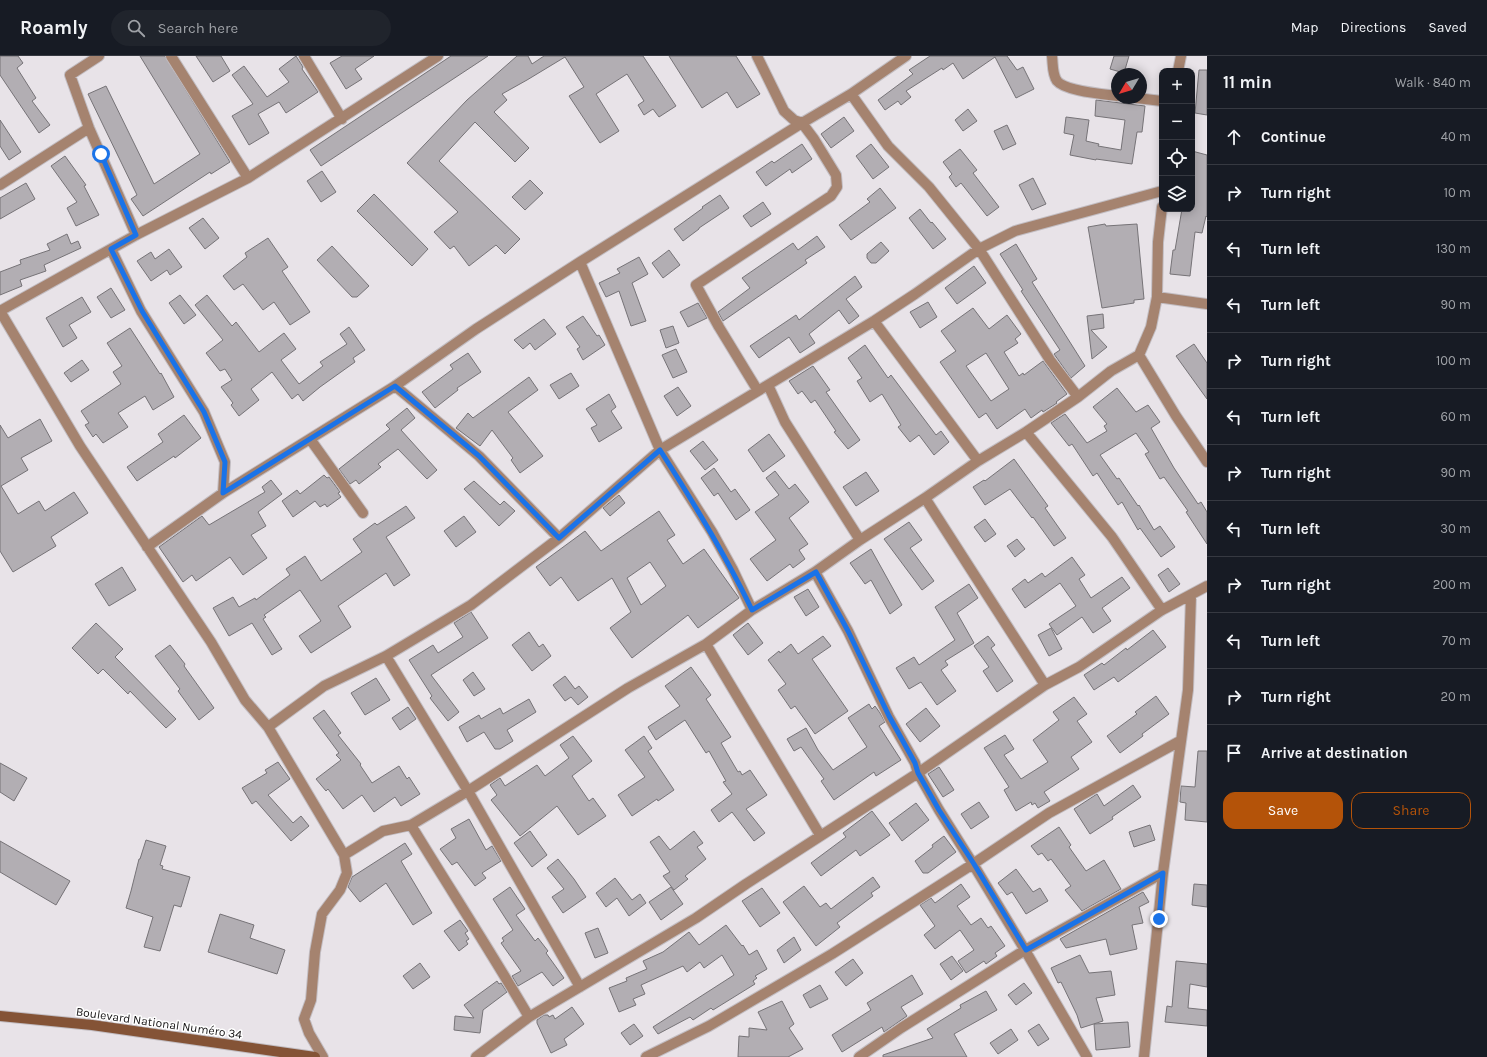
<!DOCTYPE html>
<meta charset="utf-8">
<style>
body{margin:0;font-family:Karla,sans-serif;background:#20242c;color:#f1f3f6}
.controls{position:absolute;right:12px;top:12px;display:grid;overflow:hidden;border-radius:8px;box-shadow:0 2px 10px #0003}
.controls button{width:36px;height:36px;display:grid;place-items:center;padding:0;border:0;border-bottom:1px solid #363941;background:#171b24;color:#f1f3f6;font:20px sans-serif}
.compass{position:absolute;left:1111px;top:12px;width:36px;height:36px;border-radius:50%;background:#171b24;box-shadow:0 2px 10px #0003;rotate:232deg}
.stop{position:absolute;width:12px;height:12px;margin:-9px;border:3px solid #1a73e8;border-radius:50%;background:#fff}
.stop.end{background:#1a73e8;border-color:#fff;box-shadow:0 1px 4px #0008}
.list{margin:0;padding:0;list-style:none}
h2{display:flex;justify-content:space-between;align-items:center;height:52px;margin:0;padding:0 16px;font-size:17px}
h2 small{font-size:13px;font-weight:400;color:#9ea1a6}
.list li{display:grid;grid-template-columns:26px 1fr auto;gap:12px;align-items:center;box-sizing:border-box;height:56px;padding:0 16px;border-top:1px solid #363941}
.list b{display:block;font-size:15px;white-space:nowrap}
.list em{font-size:13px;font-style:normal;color:#9ea1a6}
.actions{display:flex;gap:8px;padding:12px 16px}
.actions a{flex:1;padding:9px 0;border:1px solid #b45309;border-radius:12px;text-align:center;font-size:14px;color:#b45309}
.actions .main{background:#b45309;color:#fff}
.icon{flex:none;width:22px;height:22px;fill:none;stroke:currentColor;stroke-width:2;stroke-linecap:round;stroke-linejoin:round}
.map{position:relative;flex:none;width:1207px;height:1001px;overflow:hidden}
header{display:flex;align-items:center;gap:24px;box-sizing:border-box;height:56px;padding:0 20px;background:#171b24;border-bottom:1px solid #363941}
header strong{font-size:19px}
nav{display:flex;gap:22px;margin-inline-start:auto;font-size:14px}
.search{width:280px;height:36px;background:#20242c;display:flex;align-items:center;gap:10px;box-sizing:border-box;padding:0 14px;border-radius:22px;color:#9ea1a6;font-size:15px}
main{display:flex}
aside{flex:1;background:#171b24}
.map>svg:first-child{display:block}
</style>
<header>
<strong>Roamly</strong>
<div class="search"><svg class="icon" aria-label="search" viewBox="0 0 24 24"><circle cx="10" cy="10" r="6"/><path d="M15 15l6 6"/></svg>Search here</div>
<nav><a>Map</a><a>Directions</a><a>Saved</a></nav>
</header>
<main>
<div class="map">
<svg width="1207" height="1001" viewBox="0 0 1207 1001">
<rect width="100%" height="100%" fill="#e8e3e8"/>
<path fill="#b2aeb3" stroke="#767377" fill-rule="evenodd" d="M0 0H18L23 7 17 12 36 42 32 45 50 69 39 77 0 19Z
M140 0H165L230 106 211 118 210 116 143 160 131 143 137 139 88 38 106 30 154 128 200 98Z
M196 0H221L230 15 213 26Z
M296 0 303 11 302 13 318 36 286 57 279 46 258 58 269 77 249 89 232 60 253 48 232 19 244 10 267 41 289 26 279 13Z
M342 0H374L355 13 362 23 346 33 330 7Z
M451 0H488L321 110 310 94Z
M517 0H528L532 8 544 0H643L676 50 659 61 653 53 644 59 638 49 644 45 627 18 596 38 619 75 600 87 569 40 584 31 565 1 527 24 502 38 507 44 494 56 529 92 515 106 475 66 439 105 520 183 505 198 496 189 469 210 454 190 450 193 434 176 458 156 407 107 467 44Z
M669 0H736L760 38 737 52 727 36 702 52Z
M930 0H1007L1017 14 1023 11 1034 33 1016 42 995 1 963 23 953 7 943 14 942 12 906 35 911 41 901 49 898 45 885 54 878 44 913 18 909 14Z
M1114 0H1129L1124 17 1110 13Z
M1199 14H1207V59L1195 57Z
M1096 44 1145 50 1142 76H1137L1132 108 1096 103V104L1070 99 1074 79 1064 77 1066 61 1089 64 1086 85 1099 88 1098 90 1121 94 1125 64 1095 60Z
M968 53 977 65 963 75 955 64Z
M844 61 854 75 831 92 821 78Z
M0 64 21 96 9 104 0 90Z
M1007 69 1016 88 1003 94 994 75Z
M802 88 812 103 792 117 790 113 766 130 756 116 772 105 774 107Z
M871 88 889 111 873 123 856 100Z
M960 93 977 114 973 117 999 151 987 160 961 127 956 131 949 121 952 118 943 106Z
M1192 95 1207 99V161L1206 160 1202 177 1195 176 1190 220 1170 218 1173 194H1175L1182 153H1192Z
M65 100 86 129 84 130 99 159 76 170 67 152 77 146 51 110Z
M322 115 336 136 321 146 307 125Z
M1033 122 1046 148 1032 154 1019 129Z
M530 124 543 137 525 154 512 141Z
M26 127 35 143 0 163V142Z
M880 132 896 152 851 184 839 169 870 146 867 143Z
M374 138 428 193 412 210 357 155Z
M720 139 729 152 699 172V173L683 185 674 173 703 152 702 151Z
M763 146 771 158 751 171 743 160Z
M920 153 931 167 932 166 946 183 933 193 909 162Z
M203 162 219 182 205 193 189 172Z
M1105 168 1106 170 1137 168 1144 243 1134 244V247L1102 252 1088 171Z
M67 178 71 188 78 185 81 192 44 209 46 215 20 224 22 230 0 239V216L21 208 20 204 50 194 47 188Z
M817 180 825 191 805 204 807 207 723 265 718 256 750 232 742 222 793 187 798 194Z
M268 182 288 211 282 215 310 256 290 269 274 246 263 254 243 228 234 234 223 220 247 201 245 197Z
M881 186 889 195 876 207H871L867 202V198Z
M1016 188 1037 223 1032 226 1085 310 1071 322 1054 298 1060 294 1021 235 1023 234 1000 198Z
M332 190 369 230 357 241H352L317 204Z
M169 193 182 211 170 219 167 214 151 225 137 205 151 196 155 203Z
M669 194 680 209 663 222 652 207Z
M639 201 648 218 632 227 646 265 631 270 619 235 606 241 599 227 620 217 617 213Z
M974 210 986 227 957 248 945 232Z
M855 220 862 231 846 243 859 260 849 268 839 254 809 278 815 287 800 297 789 281 759 302 750 290 796 259 799 264Z
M111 232 125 254 111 262 97 241Z
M180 239 196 259 184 268 169 247Z
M207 239 232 270 236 266 259 296 284 277 296 293 281 304 299 328 323 310 320 306 347 288 340 278 349 271 365 294 353 302 355 306 320 331 303 345 298 338 292 343 272 316 251 333 259 344 239 360 231 349 233 347 221 331 232 324 225 313 220 315 206 297 223 284 195 249Z
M82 241 91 256 69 269 77 282 63 291 46 262Z
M928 246 937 261 920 272 910 256Z
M698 247 707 262 688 271 680 256Z
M973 252 989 273 1007 259 1021 278 1015 283 1018 287 1004 296 1019 320 1023 317 1024 319 1043 305 1067 338 1056 346 1057 347 1043 356 1042 354 1031 362 1025 353 997 373 986 357 979 362 940 306 956 295 941 275ZM986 297 1009 333 991 345 966 310Z
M1103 258 1104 272 1091 274 1107 291 1092 303 1087 260Z
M583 260 597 280 599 279 605 289 583 304 577 293 580 291 566 271Z
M544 263 556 278 535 294 530 287 523 293 514 284Z
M673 270 679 287 666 292 660 274Z
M130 272 160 318 161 317 174 341 153 354 145 340 118 357 128 371 103 387 96 378 93 381 85 369 89 367 81 355 121 328 113 316 122 310 107 287Z
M1194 288 1207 307V343L1176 300Z
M865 289 888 322 891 319 936 379 941 375 949 386 934 399 919 379 910 386 898 371 901 369 882 338 870 346 857 325 862 322 848 302Z
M676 293 687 316 673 322 662 299Z
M468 297 481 316 457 332 458 334 435 352 422 336 453 313 450 309Z
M82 304 89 314 71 326 64 317Z
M813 310 830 334 826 336 860 384 848 393 834 376 836 375 815 344 811 347 802 335 798 338 789 325Z
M571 317 579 330 559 343 550 329Z
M529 321 538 334 508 356 543 400 520 417 511 404 513 402 492 374 480 390 456 372 468 357 473 362Z
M678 331 691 350 677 360 664 340Z
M1117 332 1136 356 1148 349 1160 366 1151 372 1174 412 1198 448 1201 446 1207 456V488L1186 456 1188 455 1164 421 1160 423 1145 398 1149 396 1136 377 1100 399 1117 423 1119 422 1138 450 1139 449 1154 474 1160 470 1175 491 1161 501 1140 472 1138 474 1122 446 1118 449 1097 417 1093 420 1072 388 1069 390 1051 367 1065 358 1087 387 1107 375 1104 370 1107 368 1093 351Z
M609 338 616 351 611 355 622 372 599 386 591 372 597 369 586 353Z
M407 352 415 362 401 374 437 414 427 423 398 393 378 408 381 411 359 428 356 424 350 428 339 413 390 373 386 369Z
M184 359 201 382 175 402 174 400 137 425 127 411 163 386 158 378Z
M40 363 52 385 21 402 28 414 1 430 18 458 39 445 45 455 74 436 88 457 51 481 56 490 13 516 0 495V369L8 382Z
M769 378 785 400 763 416 748 394Z
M703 385 718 404 705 414 690 395Z
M1014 403 1048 450 1045 452 1066 482 1054 490 1033 461 1032 462 1010 433 985 449 973 431 984 424 985 425Z
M714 412 731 436 735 433 750 454 736 464 718 437 714 440 701 422Z
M775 415 789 433 795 428 809 446 789 462 808 488 799 494 805 503 793 512 790 508 767 525 750 503 776 484 755 456 779 439 766 422Z
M866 416 879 435 856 450 843 431Z
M324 419 327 422 329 421 340 436 338 437 341 441 327 451 325 448 320 451 315 445 293 461 282 445 297 434 300 438Z
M271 424 282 438 258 456 266 470 251 479 267 502 243 519 230 501 196 525 192 519 183 526 159 491 202 460 209 469 265 436 262 431Z
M474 425 500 449 504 445 515 455 499 470 464 433Z
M619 439 625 447 610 460 603 452Z
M406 450 415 462 386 481 410 519 394 530 386 517 338 550 351 571 311 597 299 580 321 565 300 534 264 559 266 561 263 563 282 593 272 599 252 567 229 580 213 552 233 541 239 551 255 542 256 544 290 519 286 513 305 500 321 525 362 496 353 483 375 467 377 469Z
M659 455 675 479 667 484 683 508 704 493 739 542 698 572 688 559 632 602 610 572 631 556 612 522 578 545 561 521 550 530 536 511 585 475 601 495ZM650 506 666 530 641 549 627 522Z
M464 460 476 476 456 491 444 475Z
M985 463 996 478 985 486 974 471Z
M909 466 922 484 910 492 934 525 922 534 884 483Z
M1017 483 1025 493 1015 501 1007 490Z
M871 493 902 549 890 558 871 524 865 528 850 507Z
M1072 501 1085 519 1079 523 1091 542 1122 521 1130 532 1102 552 1111 565 1093 577 1082 561 1057 579 1049 568 1076 550 1060 527 1025 552 1012 533 1025 523 1028 527 1042 517 1045 521Z
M122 511 136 534 109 550 95 528Z
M1168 512 1180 528 1169 536 1158 519Z
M969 528 978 542 957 557 974 587 945 605 948 609 941 614 956 635 937 649 921 626 909 633 896 612 914 601 919 609 955 584 935 551Z
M808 533 819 551 806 560 794 541Z
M471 556 488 582 431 619 459 656 448 665 430 642 432 640 409 604 433 589 438 597 463 581 454 567Z
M96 567 123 593 115 601 176 663 166 672 130 635 128 638 103 613 98 618 72 592Z
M748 567 763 587 748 599 733 579Z
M1051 572 1062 593 1049 600 1038 579Z
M1153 574 1166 591 1118 626 1114 621 1094 634 1084 619 1102 607 1104 609 1126 592 1127 594Z
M529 576 539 591 543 588 551 600 532 615 512 589Z
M823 580 831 590 812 603 848 655 815 678 795 650 791 653 778 634 786 628 768 604 779 595 780 597 791 588 798 598Z
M988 580 995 589 991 592 1013 625 997 636 983 615 989 611 974 590Z
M170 589 185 608 184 610 214 652 199 664 178 635 180 633 155 600Z
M691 611 711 639 706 643 731 681 721 687 738 716 740 715 742 719 750 714 767 739 746 753 765 777 754 785 732 756 719 766 711 754 732 738 723 726 726 725 709 695 706 697 685 664 656 684 648 671 680 650 665 630Z
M473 616 485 633 474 640 463 624Z
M565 620 575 633 579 630 588 641 578 649 571 641 565 645 553 629Z
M376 622 390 644 365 659 351 637Z
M1156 640 1169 658 1142 678 1143 680 1120 697 1107 680 1137 658 1135 656Z
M1074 641 1087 658 1077 665 1092 686 1071 701 1079 713 1044 736 1050 745 1038 752 1035 747 1032 749 1031 746 1016 755 1004 734 1009 731 984 692 1005 679 1014 693 1004 699 1021 723 1048 706 1033 684 1059 664 1053 656Z
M529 643 536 656 507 674 513 685 500 693H495L484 676 467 686 459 671 479 659 481 663 500 652 503 658Z
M869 648 872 653 875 650 880 657 885 666 879 670 901 704 876 720 874 716 834 744 821 725 824 723 801 691 794 695 787 683 806 672 818 694 833 714 867 691 848 662Z
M408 651 416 663 400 674 392 662Z
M926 652 940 670 920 686 906 668Z
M324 654 341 677 338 679 361 708 360 709 372 727 399 710 407 723 409 721 420 738 401 750 395 741 374 756 362 739 343 753 328 733 326 735 316 723 341 704 336 699 339 697 313 662Z
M573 680 592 705 572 720 589 745 593 742 606 760 578 779 557 750 520 780 491 744 497 739 490 729 500 722 505 730 537 709 545 720 569 702 560 689Z
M644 680 652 692 648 695 674 734 658 745 657 743 632 760 618 739 645 721 625 694Z
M1198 695H1207V766L1185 764 1186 747 1180 746 1181 730 1195 731Z
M278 706 290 723 268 739 293 767 301 760 309 770 291 785 256 745 252 748 242 732 267 717 265 714Z
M0 707 27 722 14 745 0 736Z
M939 711 954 734 943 741 928 718Z
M1133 729 1141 741 1112 761 1113 763 1090 778 1074 753 1097 738 1104 750Z
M979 746 989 761 971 773 961 758Z
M916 747 929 764 902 785 889 767Z
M872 755 890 779 860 800 856 794 821 820 811 807 846 781 843 777Z
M469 763 486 794 492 790 501 805 482 817 486 822 475 830 457 806 452 809 440 793 456 782 451 773Z
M1150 769 1155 784 1134 791 1129 776Z
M1059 771 1071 789 1069 791 1086 815 1104 804 1121 833 1082 855 1065 834 1071 830 1051 803 1048 805 1042 797 1038 799 1031 790Z
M530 775 547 799 532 811 514 787Z
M694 775 703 787 697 791 706 803 685 820 688 823 674 834 663 820 670 816 650 786 659 780 670 794Z
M944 780 956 796 928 817H923L915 805 933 791 932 789Z
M146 784 166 790 160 809 163 810 162 813 190 821 181 851 174 849 160 895 144 891 153 861 126 852 131 835 139 803H140Z
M0 785 70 825 56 849 0 816Z
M405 787 412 798 401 805 432 857 413 869 386 827 360 846 348 831 352 821Z
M558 803 574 823 586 841 563 857 552 841 564 833 547 812Z
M1016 813 1033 836 1040 832 1048 845 1026 858 1012 836 1007 839 998 827Z
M873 821 880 831 871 837 873 840 837 867 840 871 816 890 783 846 804 830 820 851 826 847 831 853Z
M615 822 632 844 640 838 646 847 629 860 617 842 606 851 596 837Z
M961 828 970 841 957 850 971 869 981 862 988 872 991 870 1005 890 995 897 997 900 986 908 984 905 966 917 958 905 974 894 960 874 935 893 924 879 935 870 920 849 931 842 935 847Z
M1194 828 1207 829V851L1192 849Z
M510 831 525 853 516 859 535 885 538 882 548 895 546 897 564 922 553 930 542 916 518 930 512 920 521 915 501 887 504 885 502 882 513 874 493 843Z
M671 831 683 848 661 864 649 846Z
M762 832 780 857 760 871 742 845Z
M1143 836 1149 846 1139 851 1143 867 1132 869 1137 893 1110 899 1106 883 1066 892 1060 883Z
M220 858 254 869 250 882 285 894 277 918 208 896Z
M460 864 468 875 465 877 469 883 466 885 468 888 459 895 444 875Z
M726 869 742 890 743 889 749 899 757 894 767 913 755 920 757 922 753 925 755 928 713 954 711 952 693 964 690 961 658 978 653 971 734 919 722 899 704 912 700 906 687 916 683 910 641 929 645 938 633 943 636 949 619 956 609 932 627 925 626 922 647 913 643 905 663 896 689 876 699 889Z
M598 872 608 897 595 902 585 877Z
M794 881 801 894 784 907 777 894Z
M1080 899 1089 917 1111 915 1115 939 1096 942 1103 965 1081 972 1077 959 1061 926 1058 927 1051 912Z
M952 900 963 915 951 924 940 908Z
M853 903 863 917 846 930 835 916Z
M1176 905 1207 908V931L1190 928 1188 952 1207 954V970L1165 966 1167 950 1172 951Z
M420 907 430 921 413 933 403 920Z
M912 919 923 938 901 951 907 960 884 976 882 971 842 996 832 979 871 954 867 947Z
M497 925 499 928 501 927 507 936 483 954 480 977 454 974 455 960 474 962 464 949Z
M1024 927 1032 937 1016 949 1008 939Z
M820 929 828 943 810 952 803 939Z
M986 935 997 954 954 978 967 1001H883V999L933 982 927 973 961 952 960 949Z
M782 945 794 968 789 972 803 993 788 1001H738L739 980 749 981V972L767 974 758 956Z
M572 951 584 968 564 983 567 989 551 997 537 967V964L544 959H548L549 961 553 959 555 963Z
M1128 966 1130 991 1096 994 1094 968Z
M634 968 643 980 630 989 621 977Z
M1039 968 1049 983 1038 990 1028 975Z
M1011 973 1018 984 998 998 990 987Z"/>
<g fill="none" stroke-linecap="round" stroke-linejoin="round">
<defs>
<path id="street" d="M99 0 70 19 89 72 136 179
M171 0 248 122
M304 0 342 63
M757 0 784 55 794 64 802 67 814 83 836 119 837 131 831 140 696 229 719 271 758 335
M1052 0C1053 8 1052 18 1057 25 1065 35 1103 38 1117 40
M1178 15 1181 0
M851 38 888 90 929 131 979 193 1050 304 1078 341
M1136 42 1162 45
M0 129 89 72
M111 193 141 255 204 356 225 406 223 437
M580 206 660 394 712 476 733 514 752 554
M1157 241 1207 248
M0 255 80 390 211 586 245 644 268 671 344 799 347 817 340 834 322 858 315 896 311 944 304 963 309 977 323 1001
M0 255 136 179 248 122 438 0
M874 265 978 405
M1139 299 1176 360 1207 406
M768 329 785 366 860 484
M395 330 479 400 559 482
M1026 376 1112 481 1162 554
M310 383 363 457
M925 442 1045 629
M147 491 223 437 395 330 476 273 580 206 802 67 851 38 906 0
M815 516 848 575 889 661 915 707 918 717 939 754 973 808 1025 894 1087 1001
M706 588 820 779
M386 600 468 735 580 931
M268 671 324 630 386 600 471 549 559 482 660 394 874 265 915 238 979 193 1015 175 1162 135
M411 769C450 833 491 896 529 961
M344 799 383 775 411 769 468 735 628 632 706 588 752 554 815 516 860 484 925 442 978 405 1026 376 1078 341 1111 315 1139 299 1151 271 1157 241 1158 186 1162 151
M476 1001 529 961 696 862 746 828 918 717 1045 629 1079 611 1162 554 1207 530
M646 1001 709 970 832 898 973 808 1049 757 1180 685
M859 1001 901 972 1025 894 1163 817
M1144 1001 1163 817 1188 634 1191 539"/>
<path id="secondary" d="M0 960 92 969 315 1001"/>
</defs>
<use href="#street" stroke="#c2bdc2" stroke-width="12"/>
<use href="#secondary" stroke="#c2bdc2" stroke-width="12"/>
<use href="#street" stroke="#a5836f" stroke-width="10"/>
<use href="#secondary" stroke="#845336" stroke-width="10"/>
</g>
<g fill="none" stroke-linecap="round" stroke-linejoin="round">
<path stroke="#1a73e8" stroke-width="5" d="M101 98 136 179 111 193 142 255 204 356 225 406 223 437 395 330 479 400 559 482 660 394C694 447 725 498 752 554L816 516 848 575 889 660 915 707 918 717 939 754 974 808 1026 894 1163 817 1159 863"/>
</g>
<g text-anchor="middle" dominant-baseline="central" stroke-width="3" stroke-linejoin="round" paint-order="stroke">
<g font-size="12" fill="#141213" stroke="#fff">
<text transform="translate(159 967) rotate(8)">Boulevard National Numéro 34</text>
</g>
</g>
</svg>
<div class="controls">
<button>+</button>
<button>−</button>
<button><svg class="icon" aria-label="locate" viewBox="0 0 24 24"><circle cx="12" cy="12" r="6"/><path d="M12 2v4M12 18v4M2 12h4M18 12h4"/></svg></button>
<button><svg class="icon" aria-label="layers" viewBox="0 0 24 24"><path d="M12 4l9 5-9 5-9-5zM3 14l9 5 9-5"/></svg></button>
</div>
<svg class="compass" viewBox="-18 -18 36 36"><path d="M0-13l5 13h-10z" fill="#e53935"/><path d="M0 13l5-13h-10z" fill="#9ea1a6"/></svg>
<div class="stop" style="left:101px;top:98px"></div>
<div class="stop end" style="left:1159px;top:863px"></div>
</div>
<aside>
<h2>11 min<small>Walk · 840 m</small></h2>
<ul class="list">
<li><svg class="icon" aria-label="ahead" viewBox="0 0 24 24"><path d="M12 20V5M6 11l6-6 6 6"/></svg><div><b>Continue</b></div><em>40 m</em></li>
<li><svg class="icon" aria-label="right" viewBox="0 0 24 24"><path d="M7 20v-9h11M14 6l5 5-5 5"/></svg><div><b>Turn right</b></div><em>10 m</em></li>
<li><svg class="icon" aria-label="left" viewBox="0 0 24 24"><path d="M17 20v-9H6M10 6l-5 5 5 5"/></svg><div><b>Turn left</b></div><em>130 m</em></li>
<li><svg class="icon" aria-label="left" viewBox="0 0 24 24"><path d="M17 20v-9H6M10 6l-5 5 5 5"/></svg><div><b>Turn left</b></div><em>90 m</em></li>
<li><svg class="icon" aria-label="right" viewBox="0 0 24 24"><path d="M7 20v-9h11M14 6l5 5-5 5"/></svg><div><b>Turn right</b></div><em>100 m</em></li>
<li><svg class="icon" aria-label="left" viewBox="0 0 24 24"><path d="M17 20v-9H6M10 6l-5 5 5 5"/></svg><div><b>Turn left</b></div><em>60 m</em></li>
<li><svg class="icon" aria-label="right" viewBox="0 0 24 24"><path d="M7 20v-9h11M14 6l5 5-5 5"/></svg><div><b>Turn right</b></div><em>90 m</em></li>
<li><svg class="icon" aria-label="left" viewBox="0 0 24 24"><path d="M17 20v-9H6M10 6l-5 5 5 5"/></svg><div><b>Turn left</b></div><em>30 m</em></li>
<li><svg class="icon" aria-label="right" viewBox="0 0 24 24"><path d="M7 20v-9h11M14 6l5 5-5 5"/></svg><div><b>Turn right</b></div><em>200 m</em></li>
<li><svg class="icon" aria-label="left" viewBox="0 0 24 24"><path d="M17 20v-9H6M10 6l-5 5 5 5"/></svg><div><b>Turn left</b></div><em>70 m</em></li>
<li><svg class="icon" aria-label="right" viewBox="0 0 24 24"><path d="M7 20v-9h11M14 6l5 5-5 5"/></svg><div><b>Turn right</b></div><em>20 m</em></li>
<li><svg class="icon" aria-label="arrive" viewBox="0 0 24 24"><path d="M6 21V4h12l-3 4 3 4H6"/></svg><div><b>Arrive at destination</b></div></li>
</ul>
<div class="actions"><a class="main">Save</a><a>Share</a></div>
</aside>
</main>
